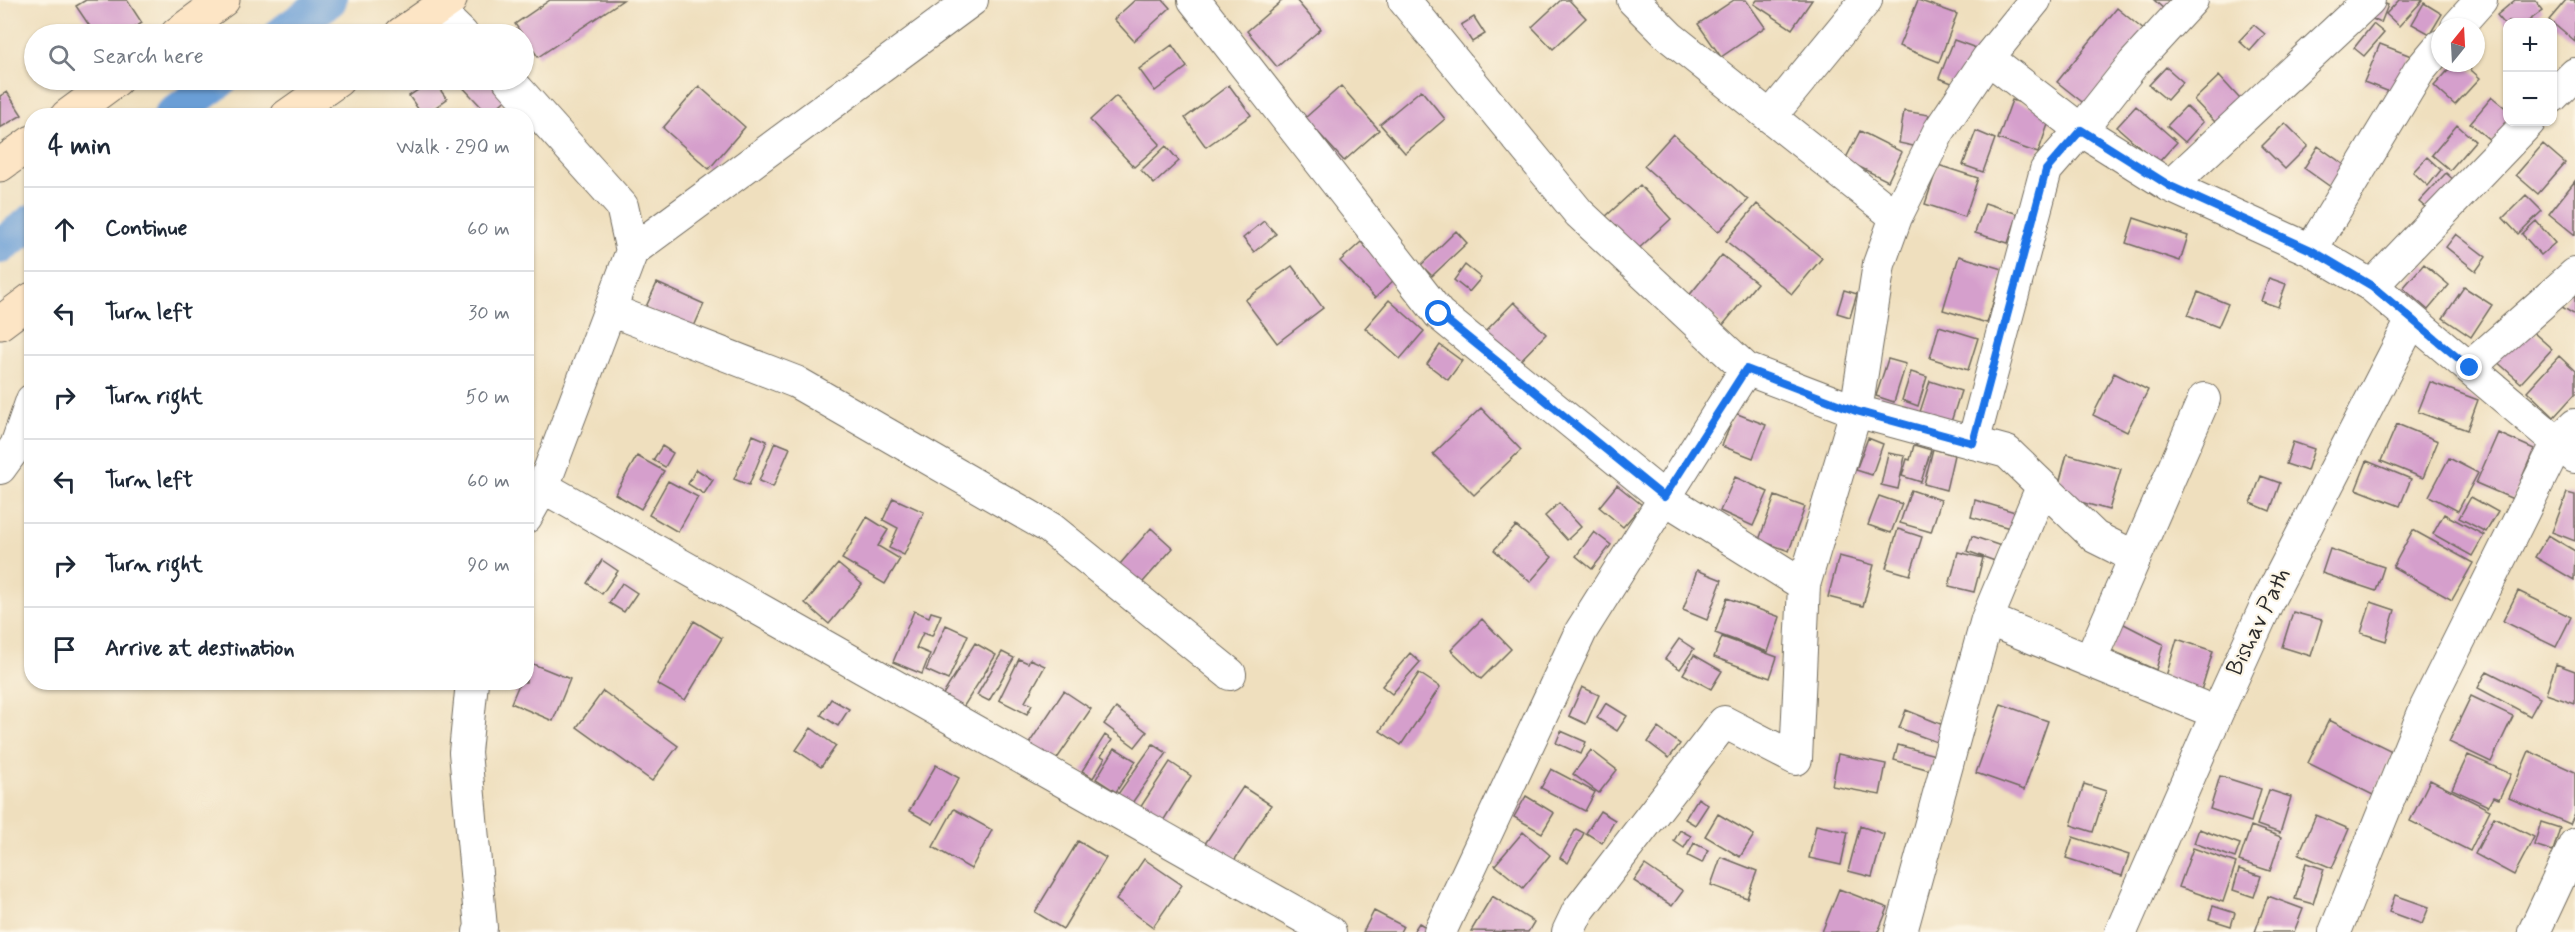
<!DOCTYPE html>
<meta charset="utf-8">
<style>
body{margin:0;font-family:Mynerve,sans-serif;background:#f2f2f3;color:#1f2937}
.controls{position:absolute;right:18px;top:18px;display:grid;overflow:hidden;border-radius:12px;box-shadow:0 2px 4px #0004}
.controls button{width:54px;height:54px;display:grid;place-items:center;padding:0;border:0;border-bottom:2px solid #e0e1e3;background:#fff;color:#1f2937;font:30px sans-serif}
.compass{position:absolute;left:2431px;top:18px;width:54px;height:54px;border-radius:50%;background:#fff;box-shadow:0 2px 4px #0004;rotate:18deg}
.stop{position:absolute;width:18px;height:18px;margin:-14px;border:4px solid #1a73e8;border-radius:50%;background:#fff}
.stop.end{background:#1a73e8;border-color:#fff;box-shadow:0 2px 6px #0008}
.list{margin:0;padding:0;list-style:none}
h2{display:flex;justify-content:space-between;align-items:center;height:78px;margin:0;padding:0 24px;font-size:26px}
h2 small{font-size:20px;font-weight:400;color:#747a83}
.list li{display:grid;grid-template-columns:39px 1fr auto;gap:18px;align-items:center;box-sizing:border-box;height:84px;padding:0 24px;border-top:2px solid #e0e1e3}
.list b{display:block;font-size:22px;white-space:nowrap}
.list em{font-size:20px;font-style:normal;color:#747a83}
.icon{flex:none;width:33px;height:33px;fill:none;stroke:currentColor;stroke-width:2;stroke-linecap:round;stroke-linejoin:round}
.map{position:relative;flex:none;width:2575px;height:932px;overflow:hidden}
.search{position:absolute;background:#fff;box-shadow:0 2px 4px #0004;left:24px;top:24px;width:510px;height:66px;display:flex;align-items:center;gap:15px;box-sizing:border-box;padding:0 21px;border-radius:33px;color:#747a83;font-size:22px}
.panel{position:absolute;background:#fff;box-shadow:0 2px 4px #0004;left:24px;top:108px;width:510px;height:582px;border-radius:24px}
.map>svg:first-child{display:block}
</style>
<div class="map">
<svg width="2575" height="932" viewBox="0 0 2575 932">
<rect width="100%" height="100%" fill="#fcf5e5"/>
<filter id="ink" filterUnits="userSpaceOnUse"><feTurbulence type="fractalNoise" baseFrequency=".0167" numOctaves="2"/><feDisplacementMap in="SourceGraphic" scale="12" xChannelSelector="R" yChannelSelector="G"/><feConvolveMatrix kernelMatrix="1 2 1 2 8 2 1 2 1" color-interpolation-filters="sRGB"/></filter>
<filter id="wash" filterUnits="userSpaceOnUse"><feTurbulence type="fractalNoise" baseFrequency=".008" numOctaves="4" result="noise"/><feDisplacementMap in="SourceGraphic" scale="24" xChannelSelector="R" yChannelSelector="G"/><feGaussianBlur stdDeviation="1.35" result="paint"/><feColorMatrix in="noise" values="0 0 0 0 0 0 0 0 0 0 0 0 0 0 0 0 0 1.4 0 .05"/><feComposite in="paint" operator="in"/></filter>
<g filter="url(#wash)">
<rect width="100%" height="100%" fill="#efdfbe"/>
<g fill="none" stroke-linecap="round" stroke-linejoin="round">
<path stroke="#6a9ed6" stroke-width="36" d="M282 34 329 0
M171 116 220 80
M0 246 32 222"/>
</g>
<g id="blocks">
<path fill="#d59fcc" d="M86 0H127L142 23 125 34H95L76 6Z
M550 0H623L538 57 515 24Z
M1135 0H1163L1170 8 1134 41 1114 19Z
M1283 0H1296L1321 29 1277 67 1247 31Z
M1561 0H1569L1586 18 1553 49 1532 27Z
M1734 0H1746L1765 27 1721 57 1698 24Z
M1757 0H1812L1792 29 1754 4Z
M1918 0 1957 14 1939 62 1899 46Z
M2154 0H2174L2165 10Z
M2375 0 2388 5 2381 23 2364 15Z
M2399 0H2423L2399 26 2386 14Z
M2515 0H2535L2543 10 2527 22H2508V28L2497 15Z
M2566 0H2575V42L2549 20Z
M2424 3 2442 14 2430 34 2412 24Z
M2117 8 2145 31 2086 105 2057 82Z
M1474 17 1485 34 1472 42 1461 25Z
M2373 24 2384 33 2364 56 2354 48Z
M2254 25 2265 34 2250 51 2239 41Z
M1954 40 1979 49 1962 87 1939 78Z
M2380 44 2411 56 2395 94 2364 82Z
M1172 45 1187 67 1155 91 1139 69Z
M2455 63H2463L2480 78 2455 105 2434 86Z
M2166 67 2183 82 2167 100 2149 85Z
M2219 76 2240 99 2215 122 2194 100Z
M433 80 447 99 423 116 409 96Z
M456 80H502L514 92 489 115Z
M1229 85 1251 115 1206 147 1185 118Z
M699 86 745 127 709 169 663 128Z
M1341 86 1379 130 1344 161 1305 118Z
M1421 90 1445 119 1405 153 1380 124Z
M7 92 22 115 0 128V96Z
M1116 96 1160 144 1134 167 1090 120Z
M2492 97 2508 110V122H2512L2493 143 2470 123Z
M2012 100 2052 113 2038 153 1998 139Z
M2136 106 2177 142 2158 163 2117 127Z
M2186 106 2203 122 2185 142 2167 126Z
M1904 111 1929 115 1923 148 1899 143Z
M2285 123 2308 146 2285 169 2262 146Z
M2457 125 2475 141 2450 170 2432 155Z
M1860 131 1902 152 1888 181 1845 160Z
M1976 131 1995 139 1983 172 1963 165Z
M1673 134 1748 200 1718 232 1644 166Z
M2543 144 2565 163 2538 194 2516 175Z
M1166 146 1179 161 1154 184 1141 170Z
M2318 146 2350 169 2335 190 2304 168Z
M2427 157 2441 170 2428 186 2413 172Z
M1938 165 1978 178 1965 217 1925 204Z
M2446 173 2457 183 2431 212 2419 202Z
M2575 181V235L2549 214Z
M1640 185 1671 219 1636 251 1605 217Z
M2526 195 2542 211 2518 234 2503 218Z
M1985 203 2018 214 2008 243 1975 233Z
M1757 204 1822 258 1792 294 1726 241Z
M2134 218 2188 236 2180 261 2126 243Z
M1264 221 1276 234 1254 252 1243 238Z
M2536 221 2555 243 2541 255 2522 234Z
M1456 231 1467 243 1432 276 1421 265Z
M2456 234 2486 257 2476 271 2446 247Z
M1361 242 1395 279 1375 298 1340 261Z
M1722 255 1757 283 1723 325 1688 297Z
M1959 256 2003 269 1987 323 1943 310Z
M2424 264 2449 285 2428 310 2403 288Z
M1465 265 1481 278 1469 292 1454 280Z
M1292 266 1323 308 1277 343 1245 300Z
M2269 278 2286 284 2278 307 2261 301Z
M657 283 704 304 692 331 645 309Z
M2575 284V315L2562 307Z
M2464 287 2492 305 2471 337 2443 318Z
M1844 290 1857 294 1850 317 1837 313Z
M2198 292 2228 304 2218 327 2188 315Z
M1389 300 1424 331 1400 359 1365 328Z
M1514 302 1546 334 1514 367 1481 336Z
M2525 325 2552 349 2521 383 2494 359Z
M1939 326 1978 338 1968 370 1930 358Z
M1440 345 1462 361 1448 380 1427 364Z
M2559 356 2575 371V394L2554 417 2527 391Z
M1888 359 1906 364 1894 402 1876 396Z
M1911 372 1927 377 1918 406 1902 400Z
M2114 373 2148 390 2127 432 2093 415Z
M1930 381 1961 391 1950 425 1919 415Z
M2430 382 2478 400 2467 430 2418 412Z
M1481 408 1521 450 1474 495 1433 454Z
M1735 413 1766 425 1753 458 1722 446Z
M2397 424 2438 441 2423 478 2381 461Z
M2498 433 2534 449 2513 499 2476 483Z
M753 435 767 441 749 485 734 479Z
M1868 438 1883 444 1872 475 1856 470Z
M775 442 790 448 773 487 759 481Z
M2293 442 2314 449 2307 471 2286 464Z
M1914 445 1931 450 1921 482 1902 476 1907 459 1910 460Z
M662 446 673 453 665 467 653 460Z
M1933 449 1954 455 1946 490 1924 484Z
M1888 453 1905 456 1898 489 1881 485Z
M2067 454 2121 469 2109 510 2056 495Z
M637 456 664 471 641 509 615 494Z
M2449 458 2478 473 2458 511 2429 496Z
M2367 461 2411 479 2400 506 2356 489Z
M696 469 713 480 704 494 688 484Z
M2261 476 2280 483 2270 511 2251 503Z
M1735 477 1768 492 1753 526 1720 511Z
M668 481 698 497 678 532 649 515Z
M1617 485 1642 505 1623 527 1599 507Z
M1911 490 1941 500 1931 532 1900 523Z
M2567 493 2575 495V541L2552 532Z
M1775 496 1805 507 1789 551 1759 540Z
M1879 496 1902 504 1891 533 1868 525Z
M2471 497 2498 512 2486 532 2459 518Z
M893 498 924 512 904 555 889 548 898 528 883 520Z
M1975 500 2015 512 2010 528 1971 517Z
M1559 503 1581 527 1567 540 1545 516Z
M2444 514 2484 535 2472 556 2433 534Z
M867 517 888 530 878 546 900 559 885 584 842 559Z
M1516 526 1552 557 1530 582 1494 550Z
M1151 528 1173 548 1136 590 1114 571Z
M1898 529 1922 537 1910 575 1886 568Z
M2413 530 2473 563 2452 600 2393 567Z
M1594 532 1611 545 1592 569 1576 556Z
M2548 535 2575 551 2574 580 2535 557Z
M1972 536 2001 546 1995 561 1967 551Z
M2330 549 2384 567 2376 591 2322 573Z
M1958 552 1983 558 1974 592 1949 586Z
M1839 556 1874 565 1863 606 1828 597Z
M602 560 618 571 602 594 587 583Z
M838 564 862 584 829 624 805 603Z
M1697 570 1722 580 1707 620 1683 610Z
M622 583 637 593 624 612 609 603Z
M2518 591 2571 617 2556 647 2503 621Z
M1727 598 1780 617 1768 652 1715 633Z
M2371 602 2395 610 2386 641 2361 633Z
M914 611 929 617 931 612 941 615 932 636 923 633 916 648 930 654 922 674 893 662Z
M2293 612 2322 620 2311 656 2282 647Z
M1482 619 1511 649 1481 679 1451 650Z
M694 621 722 638 685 700 657 684Z
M2122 623 2163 644 2156 670 2111 650Z
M946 625 968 635 948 680 926 670Z
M1722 637 1777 657 1770 678 1714 657Z
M1679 639 1694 649 1680 669 1665 659Z
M2177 639 2213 651 2200 694 2164 683Z
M975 643 996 655 962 709 942 696Z
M1002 652 1014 658 989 701 977 695Z
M1410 653 1420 662 1392 694 1382 686Z
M1694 655 1722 671 1711 689 1683 674Z
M1019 659 1028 663 1030 659 1045 666 1025 702 1032 705 1027 714 999 700Z
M528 662 570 679 553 721 511 703 520 682H526Z
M2556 664 2575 671V704L2546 694Z
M2487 671 2540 698 2530 716 2478 688Z
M1419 673 1440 687 1401 745 1380 731Z
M1582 687 1599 695 1586 724 1569 716Z
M603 691 678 746 652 781 577 727Z
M1064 691 1091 709 1052 766 1026 748Z
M2471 696 2513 716 2491 762 2449 742Z
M831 699 849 709 838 726 821 715Z
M1606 703 1627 716 1617 731 1597 718Z
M2001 704 2048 721 2024 790 1976 773Z
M1116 708 1147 732 1135 747 1104 724Z
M1906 710 1948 727 1942 744 1899 728Z
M2329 720 2394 752 2373 795 2308 763Z
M811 728 836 746 821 767 796 750Z
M1658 728 1680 744 1669 758 1648 742Z
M1561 731 1586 742 1581 754 1556 743Z
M1105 735 1112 740 1101 756 1105 758 1093 778 1082 771Z
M1153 744 1167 753 1132 803 1118 794Z
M1898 745 1935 755 1930 770 1894 760Z
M1115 748 1136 761 1116 792 1096 779Z
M1591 750 1617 770 1599 793 1573 774Z
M2529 751 2575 772V813L2570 824 2509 798Z
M1838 754 1886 764 1880 795 1832 786Z
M2468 755 2511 774 2499 799 2493 797 2488 806 2452 789Z
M1170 762 1191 776 1160 826 1138 811Z
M936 765 959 778 933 824 909 811Z
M1551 769 1595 792 1585 811 1541 788Z
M2220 776 2261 789 2251 822 2210 809Z
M2430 780 2490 810 2470 851 2410 821Z
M2084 784 2106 791 2093 832 2071 825Z
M1243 787 1271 805 1226 873 1198 854Z
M2269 790 2291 797 2280 833 2257 825Z
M1526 796 1554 813 1542 833 1514 817Z
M1698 798 1708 805 1695 825 1685 819Z
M954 809 992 830 971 869 933 847Z
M1600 811 1615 820 1602 843 1586 833Z
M1718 814 1754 835 1740 857 1705 836Z
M2316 815 2349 829 2332 868 2299 854Z
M2494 817 2534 837 2514 875 2475 854Z
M2541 822 2560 828 2553 851 2534 845Z
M1816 825 1848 832 1841 865 1809 858Z
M1860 826 1884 834 1872 877 1848 871Z
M2251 826 2281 837 2270 871 2239 861Z
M1576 829 1584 833 1568 863 1560 858Z
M2199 829 2240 844 2235 858 2194 843Z
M1680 830 1691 836 1684 848 1674 841Z
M1523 832 1550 855 1523 888 1495 865Z
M2073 837 2129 855 2122 876 2066 858Z
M1078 841 1106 858 1063 929 1035 912Z
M1694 843 1708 850 1702 863 1688 856Z
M2193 848 2236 863 2223 902 2179 887Z
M1721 857 1757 871 1747 898 1711 885Z
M1144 859 1182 885 1153 927 1116 900Z
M2306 863 2324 869 2313 904 2295 899Z
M1645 865 1683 891 1672 906 1634 881Z
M2239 869 2261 876 2254 897 2233 890Z
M1839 889 1888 908 1878 932H1822Z
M2395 895 2429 907 2422 924 2389 912Z
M1492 896 1534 922 1528 932 1471 931Z
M2268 896 2303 909 2294 932H2255Z
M2213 906 2235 913 2231 926 2209 919Z
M1374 911 1403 926 1400 932H1363Z
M1419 923 1431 930 1429 932H1413Z"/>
</g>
</g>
<g filter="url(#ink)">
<use href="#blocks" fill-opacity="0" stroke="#706a5e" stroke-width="1.5"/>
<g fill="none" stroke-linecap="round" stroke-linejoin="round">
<defs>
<path id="minor" d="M1194 0 1439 314 1663 497 1804 585
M1404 0 1579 213 1746 369 1856 411 2007 452 2095 537 2135 557
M1633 0 1670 37 1896 217
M2192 0 2134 63 2081 130 2170 186 2311 250 2372 286 2575 457
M436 9 462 34
M2457 27 2481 0
M509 80 622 206 632 251 543 487 1330 932
M2552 97 2575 74
M1770 117 1866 0
M2170 186 2369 0
M2311 250 2419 71 2440 46
M632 251 972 0
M2372 286 2529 122
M610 310 796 382 1050 528 1230 674
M2470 367 2575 274
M1973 443 2046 170 2081 130 1988 58
M0 468 16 446 32 400
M2042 487 1987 619 2217 713
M526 517 543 487
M2090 661 2204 399
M472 682 465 752 481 928 479 932
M1440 932 1581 631 1746 369
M1568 932 1578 911 1724 722 1796 759 1804 585 1856 411 1879 264 1896 217 1939 131 1988 58 2035 0
M1901 932 1987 619
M2121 932 2217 713 2268 601 2412 320
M2335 932 2426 707 2558 442 2575 425
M2534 932 2575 844"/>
<path id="secondary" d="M177 34 223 0
M401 34 450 0
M67 116 116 80
M287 116 338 80
M0 165 32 142
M0 323 32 299"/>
</defs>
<use href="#minor" stroke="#706a5e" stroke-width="34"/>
<use href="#secondary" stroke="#706a5e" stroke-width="35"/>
<use href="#minor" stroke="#fff" stroke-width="32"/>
<use href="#secondary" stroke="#fde5c5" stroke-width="33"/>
</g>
</g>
<g fill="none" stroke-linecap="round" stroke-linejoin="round" filter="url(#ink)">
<path stroke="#1a73e8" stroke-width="8" d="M1439 314 1664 497 1746 369 1856 411 1973 443 2046 170 2081 130 2170 186 2311 250 2372 286 2470 368"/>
</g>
<g text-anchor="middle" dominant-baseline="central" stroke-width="4.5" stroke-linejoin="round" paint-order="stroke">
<g font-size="24" fill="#2b2b2b" stroke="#fcf5e5">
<text transform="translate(2259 622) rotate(-64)">Bishav Path</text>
</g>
</g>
</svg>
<div class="controls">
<button>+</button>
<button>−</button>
</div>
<svg class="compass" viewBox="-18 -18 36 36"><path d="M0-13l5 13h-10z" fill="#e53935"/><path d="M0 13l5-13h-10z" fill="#747a83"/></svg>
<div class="stop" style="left:1439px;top:314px"></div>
<div class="stop end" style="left:2470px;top:368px"></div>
<div class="search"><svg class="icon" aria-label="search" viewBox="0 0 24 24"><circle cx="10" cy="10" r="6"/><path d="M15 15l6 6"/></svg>Search here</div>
<section class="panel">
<h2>4 min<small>Walk · 290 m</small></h2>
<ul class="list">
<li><svg class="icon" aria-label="ahead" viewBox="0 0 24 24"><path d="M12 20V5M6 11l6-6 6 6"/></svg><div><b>Continue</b></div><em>60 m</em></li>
<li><svg class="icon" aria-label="left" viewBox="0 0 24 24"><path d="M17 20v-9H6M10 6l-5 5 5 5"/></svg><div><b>Turn left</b></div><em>30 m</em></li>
<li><svg class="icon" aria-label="right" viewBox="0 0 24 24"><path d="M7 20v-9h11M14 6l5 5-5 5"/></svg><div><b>Turn right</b></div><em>50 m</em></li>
<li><svg class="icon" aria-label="left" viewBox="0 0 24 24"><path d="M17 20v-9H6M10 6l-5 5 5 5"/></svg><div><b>Turn left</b></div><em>60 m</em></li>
<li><svg class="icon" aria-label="right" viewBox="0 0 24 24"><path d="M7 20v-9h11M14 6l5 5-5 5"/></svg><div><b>Turn right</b></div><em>90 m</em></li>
<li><svg class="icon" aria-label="arrive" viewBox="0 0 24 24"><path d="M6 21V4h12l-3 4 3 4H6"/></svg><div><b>Arrive at destination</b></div></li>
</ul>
</section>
</div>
